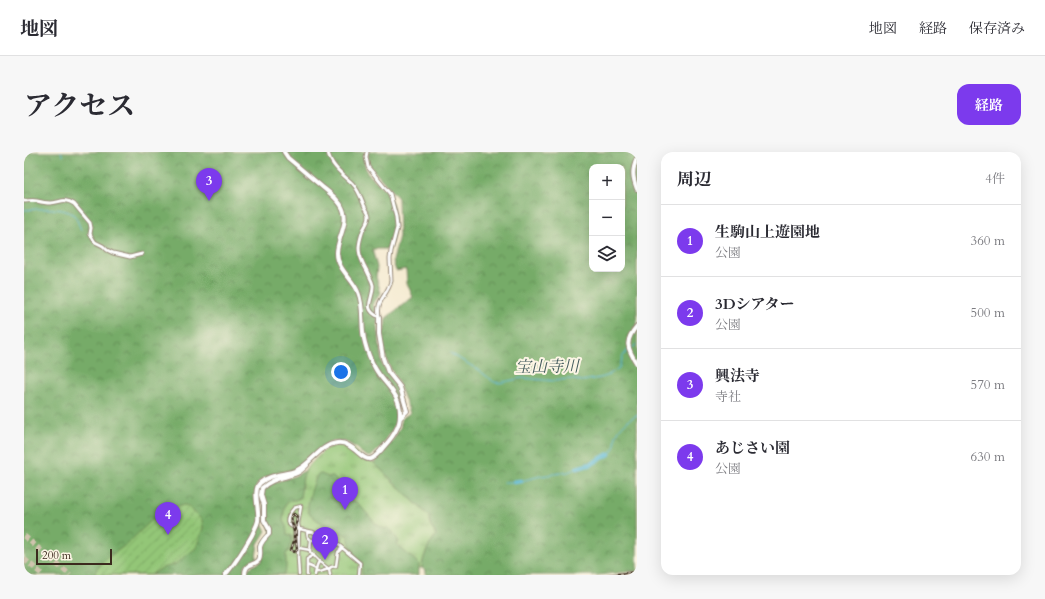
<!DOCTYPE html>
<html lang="ja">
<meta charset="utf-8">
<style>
body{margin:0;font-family:Cardo,"Noto Serif JP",serif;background:#f7f7f7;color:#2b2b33}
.controls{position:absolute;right:12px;top:12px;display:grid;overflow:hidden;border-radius:8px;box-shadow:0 4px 16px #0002}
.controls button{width:36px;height:36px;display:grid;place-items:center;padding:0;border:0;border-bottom:1px solid #e1e1e2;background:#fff;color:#2b2b33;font:20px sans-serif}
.scale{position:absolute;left:12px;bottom:10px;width:76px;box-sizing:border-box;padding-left:4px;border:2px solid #3b2a1e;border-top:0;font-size:11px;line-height:14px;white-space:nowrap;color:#3b2a1e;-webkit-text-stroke:3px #fcf5e5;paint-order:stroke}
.you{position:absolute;left:317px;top:220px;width:14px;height:14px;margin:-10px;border:3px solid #fff;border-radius:50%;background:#1a73e8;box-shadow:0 0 0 6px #1a73e833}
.badge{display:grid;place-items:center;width:26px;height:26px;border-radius:50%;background:#7c3aed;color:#fff;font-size:13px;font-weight:700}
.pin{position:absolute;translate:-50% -33px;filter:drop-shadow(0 1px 2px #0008)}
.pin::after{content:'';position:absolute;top:21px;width:14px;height:12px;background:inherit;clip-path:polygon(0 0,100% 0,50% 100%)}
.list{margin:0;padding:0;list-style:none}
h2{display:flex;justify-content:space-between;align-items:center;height:52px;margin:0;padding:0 16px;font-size:17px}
h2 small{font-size:13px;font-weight:400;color:#7c7c81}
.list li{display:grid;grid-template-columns:26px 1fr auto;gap:12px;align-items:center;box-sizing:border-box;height:72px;padding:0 16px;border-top:1px solid #e1e1e2}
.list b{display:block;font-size:15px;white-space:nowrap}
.list p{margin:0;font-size:13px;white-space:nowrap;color:#7c7c81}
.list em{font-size:13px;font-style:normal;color:#7c7c81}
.icon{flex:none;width:22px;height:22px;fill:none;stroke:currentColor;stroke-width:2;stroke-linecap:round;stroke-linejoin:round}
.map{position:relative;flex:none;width:613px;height:423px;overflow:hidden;border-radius:12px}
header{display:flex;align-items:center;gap:24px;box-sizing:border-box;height:56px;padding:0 20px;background:#fff;border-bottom:1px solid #e1e1e2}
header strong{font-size:19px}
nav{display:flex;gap:22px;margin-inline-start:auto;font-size:14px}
.intro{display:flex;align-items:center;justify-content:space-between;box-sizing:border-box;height:96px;padding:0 24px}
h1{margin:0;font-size:28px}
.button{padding:10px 18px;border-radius:12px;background:#7c3aed;color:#fff;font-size:14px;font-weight:700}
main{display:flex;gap:24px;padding:0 24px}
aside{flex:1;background:#fff;border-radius:12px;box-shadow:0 4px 16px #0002}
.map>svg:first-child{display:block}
</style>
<header>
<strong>地図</strong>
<nav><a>地図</a><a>経路</a><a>保存済み</a></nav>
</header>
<div class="intro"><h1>アクセス</h1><a class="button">経路</a></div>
<main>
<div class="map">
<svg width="613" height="423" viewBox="0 0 613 423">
<defs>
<pattern id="grass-tufts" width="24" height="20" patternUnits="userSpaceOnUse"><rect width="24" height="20" fill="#93c677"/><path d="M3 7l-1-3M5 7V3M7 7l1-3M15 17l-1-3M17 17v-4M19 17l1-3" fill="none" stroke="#79a161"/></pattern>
<pattern id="forest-crowns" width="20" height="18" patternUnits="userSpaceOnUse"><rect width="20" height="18" fill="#76ab68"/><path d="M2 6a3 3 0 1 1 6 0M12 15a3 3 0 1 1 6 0" fill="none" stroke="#628b55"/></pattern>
<pattern id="garden-furrows" width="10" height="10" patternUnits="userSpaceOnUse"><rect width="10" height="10" fill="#93c677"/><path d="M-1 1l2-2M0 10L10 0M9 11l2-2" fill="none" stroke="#79a161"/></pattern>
</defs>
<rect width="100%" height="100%" fill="#fcf5e5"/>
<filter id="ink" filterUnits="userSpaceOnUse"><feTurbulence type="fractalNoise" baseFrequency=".025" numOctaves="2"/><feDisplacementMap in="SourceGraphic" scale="8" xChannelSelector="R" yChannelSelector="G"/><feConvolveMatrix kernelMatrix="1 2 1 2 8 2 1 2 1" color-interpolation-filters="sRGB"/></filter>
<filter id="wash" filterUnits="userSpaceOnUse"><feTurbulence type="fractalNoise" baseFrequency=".012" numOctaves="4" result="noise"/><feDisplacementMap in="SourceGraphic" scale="16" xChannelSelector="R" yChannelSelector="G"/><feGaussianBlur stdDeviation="0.9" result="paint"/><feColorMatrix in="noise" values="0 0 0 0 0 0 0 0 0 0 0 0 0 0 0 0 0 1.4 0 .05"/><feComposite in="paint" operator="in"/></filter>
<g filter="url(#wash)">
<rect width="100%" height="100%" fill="#f5ebd2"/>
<path fill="url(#grass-tufts)" stroke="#67784a" d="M314 292 324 293 341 308 350 311 405 364 406 372 412 383C405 393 399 404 398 416H369L352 423H223L228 414 233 413 238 408 239 391 248 382 245 375 239 341 279 320 301 297Z"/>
<path fill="url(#forest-crowns)" stroke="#586a43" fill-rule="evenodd" d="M0 0H341L340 9 343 21 361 37 369 54 371 75 366 97H348L353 115 352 125 357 141 349 152 353 166 358 212 375 238 371 248 372 270 367 280 357 295 347 305C337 306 330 287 312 289 295 291 286 311 271 317 260 321 243 320 234 331 230 336 232 345 232 352L237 355V369L242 379 234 392 232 405 233 407C222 411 220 411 220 423H0Z
M344 0H613V419L573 423H402V420L398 416C399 403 405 393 412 383L406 372 405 364 350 311 371 285 377 274V267L386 261 376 235 363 209 356 181 361 179 362 166 389 145 383 131 382 117 372 119 369 109 375 84 374 46 344 12ZM568 15H598V117H568Z
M282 318 279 325 276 346 271 348H267L261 353 260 359 259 369 262 374 263 382 268 384C269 390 265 393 265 399L262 402V417L259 423 250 422 248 423H223V417C228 414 233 413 238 408L239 391 248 382 241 364 242 353 239 341 241 335 245 332 271 324Z
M297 322 304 325 308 324 324 340V344L328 349 333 350 352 372 361 377 364 375 368 379 375 390 373 393 395 412V423H338V411L331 406 329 397H327L324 384 318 381 307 378 306 376 293 368 284 360C283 348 289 334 293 323Z"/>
<path fill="url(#garden-furrows)" stroke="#67784a" d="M160 353 164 354 178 368 179 376 172 396 150 413 138 416 127 423H72L71 420C78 407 93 400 104 391 116 380 127 367 142 358 148 355 153 355 160 353Z"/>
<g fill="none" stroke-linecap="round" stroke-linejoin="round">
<path stroke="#58b8d6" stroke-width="1" d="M37 0 39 4
M0 58C14 57 39 54 50 63 53 67 55 73 57 78
M606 197 613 192
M426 201 456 219 470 230 475 231 498 226 531 229 543 227 558 229 576 226 583 224 595 216 599 204 604 198
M585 302C592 295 591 292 592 284 595 275 605 267 613 263
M497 329 517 324 544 320 553 316
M480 330H490"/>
<path stroke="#58b8d6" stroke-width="4.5" d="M553 316 567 312 585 302
M490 330 497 329"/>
</g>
</g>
<g filter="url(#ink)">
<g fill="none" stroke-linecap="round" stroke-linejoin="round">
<path stroke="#d0c4ae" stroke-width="5.5" stroke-dasharray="5.5 3" stroke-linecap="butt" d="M0 384 46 423
M0 407 19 423"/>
<defs>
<path id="pedestrian" d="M277 354 274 372 275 377C260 374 261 366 270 356Z
M283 379 284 385 287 388 286 400 297 411 305 417
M287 388H291L297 385
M275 396 286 398
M283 413 292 417
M292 420H295L305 417
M275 423 274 406 275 377 289 380 305 389 309 388 336 411 335 423
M283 423V407L290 403
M291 423C292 418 292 414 295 409
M306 423 305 417 307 415 312 414 314 400 318 396"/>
<path id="minor" d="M304 0C306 13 319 23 328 31 334 37 337 45 340 53 341 56 345 60 345 64 345 69 341 74 339 78 337 84 335 90 335 96 335 104 339 112 343 119 345 124 348 128 349 133 350 148 337 156 355 165
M343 0 342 5 344 15 366 42 372 65 373 76 367 99 366 107 367 129C363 145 352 146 355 165
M0 49C4 49 9 48 13 49 17 50 21 51 26 51 36 51 40 45 50 52L66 71 67 76 66 82 69 87 71 90 79 94 83 98 89 101 106 105 118 102"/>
<path id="tertiary" d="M613 6C608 18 608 24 613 37
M355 165V182L359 206 364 220 376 235 383 259 376 266
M613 174C600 189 603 196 613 212
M201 423C212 411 220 397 228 383 230 378 233 374 234 369 236 359 228 338 236 331 245 322 262 323 273 318 288 311 296 293 313 291 328 289 338 309 346 307 351 306 355 300 358 297 363 291 369 285 372 278 375 273 376 268 376 263 377 241 360 233 351 216 347 209 343 199 341 191 336 175 341 156 334 140 329 127 313 117 313 101 313 87 325 71 319 57 315 47 304 40 296 33 285 24 275 15 264 6L260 0
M221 423C221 410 229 415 235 408 237 404 236 400 236 395 237 390 241 386 245 382V377L240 368V353L237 343 238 336C248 326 261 326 273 321 277 319 280 316 283 313"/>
</defs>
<use href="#pedestrian" stroke="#988a78" stroke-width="4.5"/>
<use href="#minor" stroke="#988a78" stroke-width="5"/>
<use href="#tertiary" stroke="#988a78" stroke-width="6"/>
<use href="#pedestrian" stroke="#fff" stroke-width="2.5"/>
<use href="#minor" stroke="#fff" stroke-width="3"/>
<use href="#tertiary" stroke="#fff" stroke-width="4"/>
<defs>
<path id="rail" d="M270 362 273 365C272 372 271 380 272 388 272 392 273 394 273 398L270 400 267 398 270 389V380L267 365Z
M584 423 613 420"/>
</defs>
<use href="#rail" stroke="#3b2a1e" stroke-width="2.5"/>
<use href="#rail" stroke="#fcf5e5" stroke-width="1" stroke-dasharray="3" stroke-linecap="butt"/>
</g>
</g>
<g text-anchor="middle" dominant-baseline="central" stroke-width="4" stroke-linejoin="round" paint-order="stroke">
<g font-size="16" font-style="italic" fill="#455c5e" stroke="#fcf5e5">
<text transform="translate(523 215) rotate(-1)">宝山寺川</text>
</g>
</g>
</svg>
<div class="controls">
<button>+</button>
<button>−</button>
<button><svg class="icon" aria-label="layers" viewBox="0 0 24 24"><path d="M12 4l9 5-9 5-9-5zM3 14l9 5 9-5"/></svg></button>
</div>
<div class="scale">200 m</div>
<div class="you"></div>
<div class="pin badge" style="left:321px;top:358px">1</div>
<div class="pin badge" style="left:301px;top:408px">2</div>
<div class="pin badge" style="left:185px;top:49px">3</div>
<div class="pin badge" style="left:144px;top:383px">4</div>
</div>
<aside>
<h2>周辺<small>4件</small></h2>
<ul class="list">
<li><span class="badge">1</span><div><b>生駒山上遊園地</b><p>公園</p></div><em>360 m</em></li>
<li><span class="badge">2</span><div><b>3Dシアター</b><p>公園</p></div><em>500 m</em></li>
<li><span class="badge">3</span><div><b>興法寺</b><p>寺社</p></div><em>570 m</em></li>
<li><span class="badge">4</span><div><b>あじさい園</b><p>公園</p></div><em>630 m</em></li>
</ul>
</aside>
</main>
